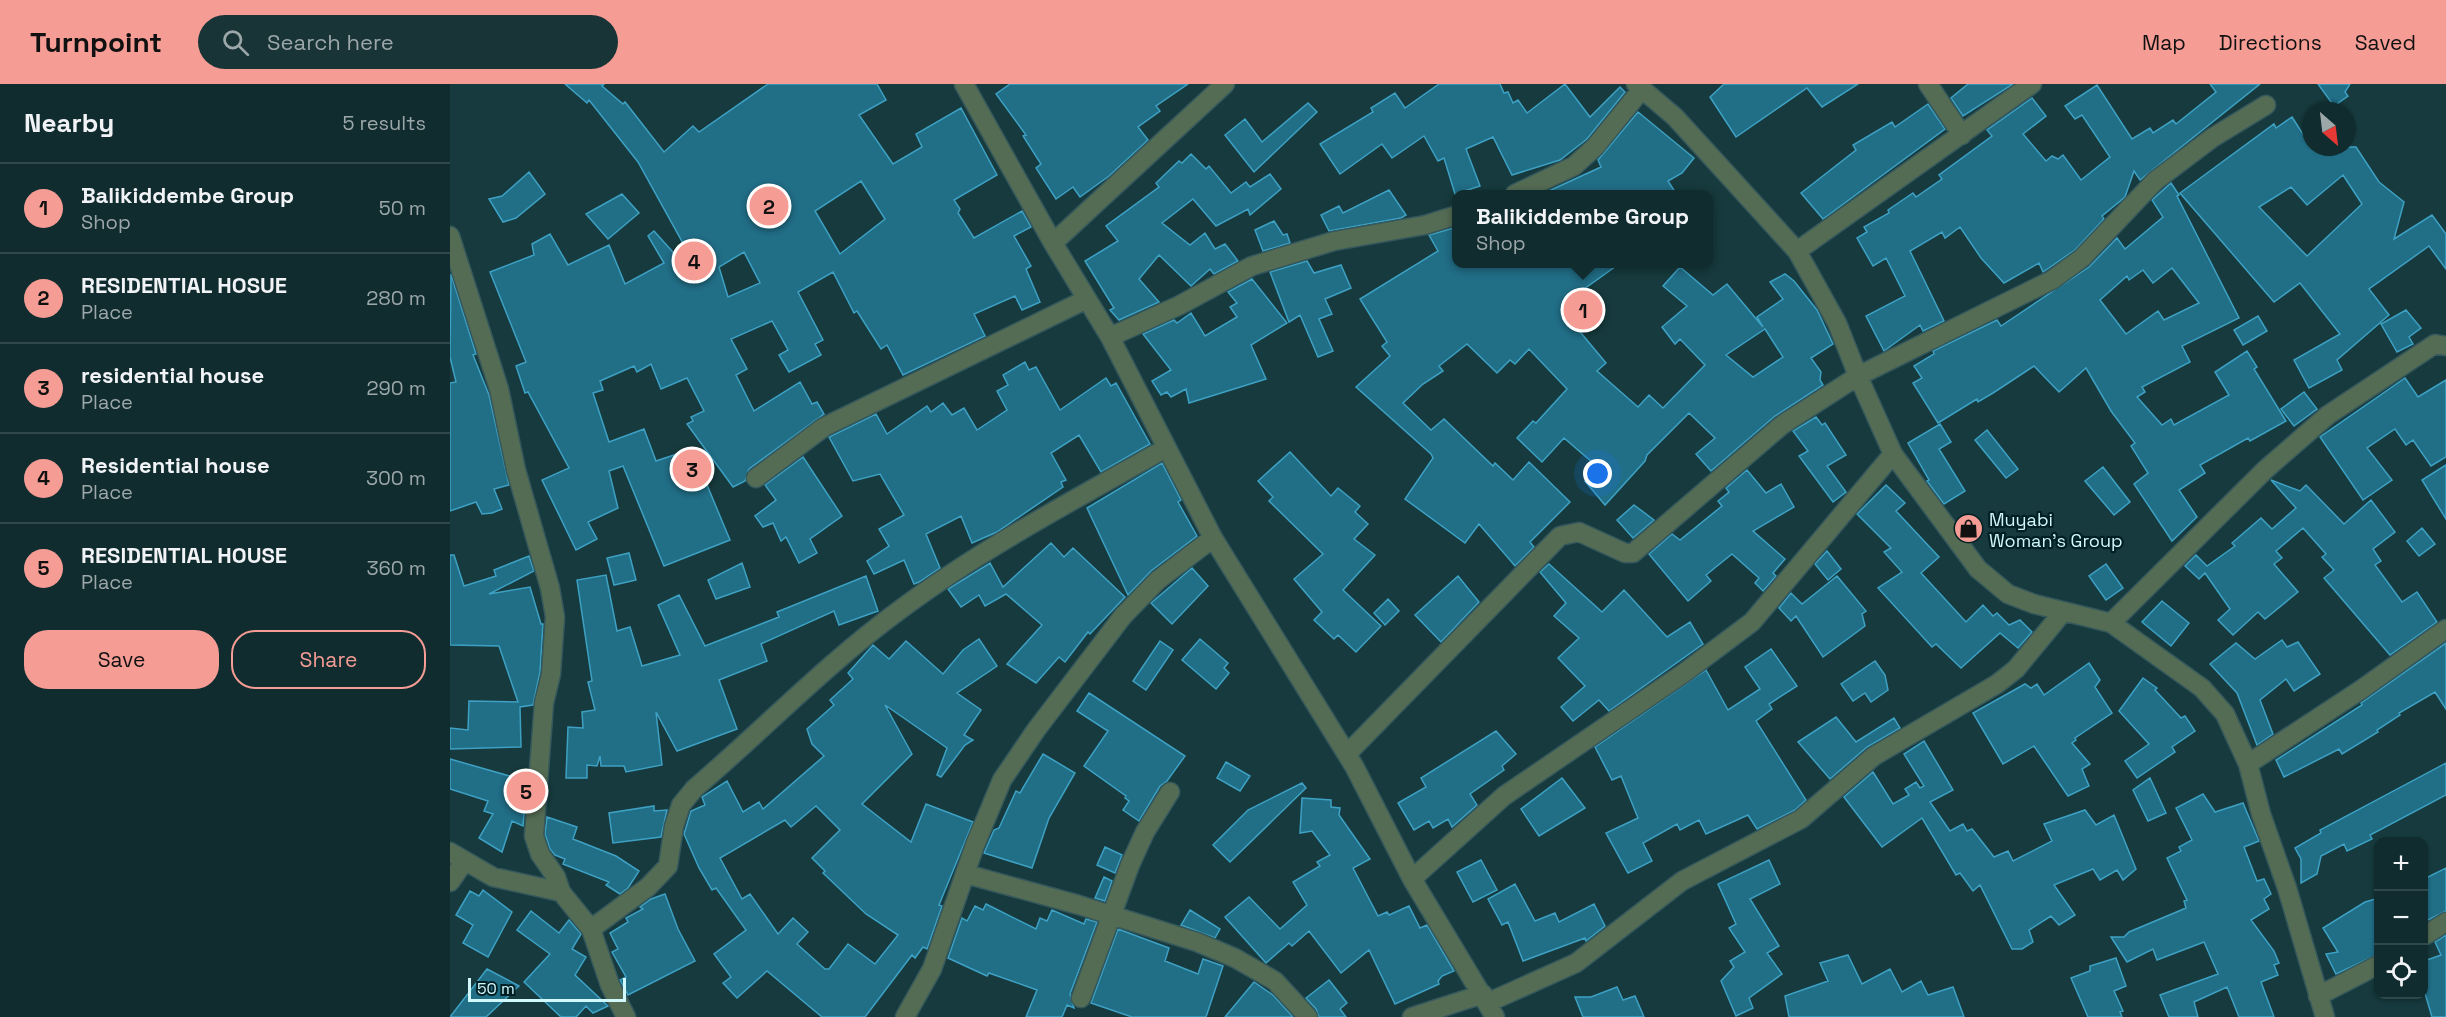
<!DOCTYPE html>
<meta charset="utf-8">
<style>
body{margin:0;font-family:"Space Grotesk",sans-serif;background:#193436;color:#f1f3f6}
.controls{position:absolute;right:18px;bottom:18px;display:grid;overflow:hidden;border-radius:12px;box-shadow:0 2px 4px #0004}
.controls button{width:54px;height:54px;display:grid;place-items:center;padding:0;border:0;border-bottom:2px solid #30484a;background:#102c2e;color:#f1f3f6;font:30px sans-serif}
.compass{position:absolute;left:1852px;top:18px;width:54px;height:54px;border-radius:50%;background:#102c2e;box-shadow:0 2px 4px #0004;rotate:152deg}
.scale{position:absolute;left:18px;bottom:15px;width:158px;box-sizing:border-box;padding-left:6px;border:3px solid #d0f8fd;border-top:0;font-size:16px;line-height:21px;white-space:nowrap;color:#d0f8fd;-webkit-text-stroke:4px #002024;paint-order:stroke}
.you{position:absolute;left:1148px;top:390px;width:21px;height:21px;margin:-15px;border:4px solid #fff;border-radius:50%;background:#1a73e8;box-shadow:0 0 0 9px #1a73e833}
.badge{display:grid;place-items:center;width:39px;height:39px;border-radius:50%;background:#f59c95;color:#111;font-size:20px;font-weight:700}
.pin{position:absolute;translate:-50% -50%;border:3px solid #fff;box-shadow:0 2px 6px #0006}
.popup{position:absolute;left:1002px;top:106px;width:261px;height:78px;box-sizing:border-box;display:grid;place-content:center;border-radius:12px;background:#102c2e;filter:drop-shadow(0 2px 4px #0005);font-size:20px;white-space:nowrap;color:#9ca7aa}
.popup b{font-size:22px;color:#f1f3f6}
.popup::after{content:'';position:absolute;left:50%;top:100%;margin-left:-12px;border:12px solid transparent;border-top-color:#102c2e}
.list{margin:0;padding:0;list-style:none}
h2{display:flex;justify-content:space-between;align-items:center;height:78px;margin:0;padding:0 24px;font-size:26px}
h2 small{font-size:20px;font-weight:400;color:#9ca7aa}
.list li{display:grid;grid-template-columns:39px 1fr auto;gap:18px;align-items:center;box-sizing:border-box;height:90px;padding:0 24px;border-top:2px solid #30484a}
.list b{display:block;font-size:22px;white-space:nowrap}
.list p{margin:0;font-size:20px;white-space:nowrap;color:#9ca7aa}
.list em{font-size:20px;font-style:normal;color:#9ca7aa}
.actions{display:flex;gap:12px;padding:18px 24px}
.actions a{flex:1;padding:14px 0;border:2px solid #f59c95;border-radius:24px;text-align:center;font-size:21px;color:#f59c95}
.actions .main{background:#f59c95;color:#111}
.icon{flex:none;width:33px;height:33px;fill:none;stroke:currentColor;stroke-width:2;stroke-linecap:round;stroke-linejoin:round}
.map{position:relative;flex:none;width:1996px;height:933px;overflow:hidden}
header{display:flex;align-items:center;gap:36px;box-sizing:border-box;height:84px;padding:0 30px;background:#f59c95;color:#111}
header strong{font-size:28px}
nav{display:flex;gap:33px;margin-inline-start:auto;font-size:21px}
.search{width:420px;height:54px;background:#193436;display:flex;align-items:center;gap:15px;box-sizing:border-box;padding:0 21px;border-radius:33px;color:#9ca7aa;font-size:22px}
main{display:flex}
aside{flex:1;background:#102c2e}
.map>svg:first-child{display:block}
</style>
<header>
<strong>Turnpoint</strong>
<div class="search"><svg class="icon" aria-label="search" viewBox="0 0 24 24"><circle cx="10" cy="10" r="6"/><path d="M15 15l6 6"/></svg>Search here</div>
<nav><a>Map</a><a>Directions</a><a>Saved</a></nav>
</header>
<main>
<aside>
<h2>Nearby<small>5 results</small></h2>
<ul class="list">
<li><span class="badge">1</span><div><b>Balikiddembe Group</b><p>Shop</p></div><em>50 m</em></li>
<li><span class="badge">2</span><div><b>RESIDENTIAL HOSUE</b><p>Place</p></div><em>280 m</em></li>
<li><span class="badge">3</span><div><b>residential house</b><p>Place</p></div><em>290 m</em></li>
<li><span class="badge">4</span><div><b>Residential house</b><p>Place</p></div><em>300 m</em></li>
<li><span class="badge">5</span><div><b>RESIDENTIAL HOUSE</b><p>Place</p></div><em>360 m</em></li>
</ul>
<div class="actions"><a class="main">Save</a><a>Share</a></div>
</aside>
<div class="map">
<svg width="1996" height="933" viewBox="0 0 1996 933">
<rect width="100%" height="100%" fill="#163a3d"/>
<path fill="#216e87" stroke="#3ea1c3" stroke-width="1.5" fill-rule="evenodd" d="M115 0H154L152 2 173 20 175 18 214 68 243 42 249 48 318 0H427L436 16 409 31 443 80 472 63 466 50 511 24 547 91 504 116 510 125 508 129 524 154 572 127 581 143 564 152 581 182 576 185 590 218 572 226 565 212 524 230 535 252 453 291 437 261 431 265 407 227 404 229 383 188 348 208 373 256 365 260 371 271 339 288 329 271 338 266 322 237 281 255 297 285 286 291 304 327 350 298 362 320 367 318 374 330 299 385 295 397 283 403 237 340 243 337 241 333 254 327 237 294 211 305 201 280 187 288 184 282 150 297 153 306 143 309 159 358 194 345 206 377 242 365 280 456 214 482 173 382 159 387 168 424 138 438 147 455 126 466 92 396 119 384 78 308 75 309 66 282 76 278 40 188 84 171 82 160 100 150 118 181 159 161 175 200 214 179 198 152 204 147 239 186 245 181 188 78 139 16 137 19ZM411 97 435 135 390 170 365 127ZM294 168 310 199 278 213 269 183Z
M560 0H738L706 22 710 27 688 43 698 56 659 92 630 113 623 103 606 115 586 84 591 80 573 52 576 51 546 10Z
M989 0H1050L1054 9 1058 8 1063 19 1068 16 1077 29 1115 0 1140 33 1170 3 1175 8 1137 55 1110 76 1062 91 1043 53 1016 65 1030 102 1005 110 994 74 988 77 974 52 942 74 932 60 890 90 870 60 923 28 921 24 945 9 955 24Z
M1274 0H1408L1372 23 1357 4 1286 53 1260 13Z
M1518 0H1563L1513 32 1501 14Z
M1760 0H1810L1690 96 1684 87 1675 113 1652 132 1654 135 1625 166 1596 186 1593 188 1589 179 1554 199 1531 174 1510 143 1495 154 1492 148 1460 167 1494 237 1473 247 1470 241 1434 267 1416 232 1455 212 1436 174 1423 182 1407 154 1417 148 1414 143 1439 129 1438 126 1463 109 1466 113 1492 95 1489 91 1542 52 1537 46 1582 14 1596 32 1573 50 1596 77 1602 72 1608 75 1613 71 1631 96 1660 73 1632 31 1625 35 1615 22 1647 1 1682 55 1700 44 1703 49 1723 36 1726 40 1766 8Z
M1868 0H1900L1895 8 1898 12 1884 22Z
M858 19 867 28 804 88 775 51 795 35 812 58Z
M1478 20 1495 45 1373 135 1351 109 1406 66 1403 61 1442 38 1445 43Z
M1188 28 1244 74 1232 89 1218 97 1227 111H1090L1151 83 1148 76Z
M1842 33 1861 63H1906L1929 98 1954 118 1944 155 1982 131 1996 150V185L1979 162 1919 205 1939 231 1887 276 1892 286 1859 304 1844 276 1890 250 1850 199 1824 218 1730 109 1824 40 1826 44ZM1893 91 1912 120 1857 172 1809 123 1841 103 1857 121Z
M741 70 756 85 759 82 781 109 796 98 800 103 820 90 831 105 800 131 798 125 766 142 743 115 712 139 740 161 755 149 765 165 775 160 788 177 764 190 760 185 741 202 709 171 689 195 709 218 669 236 660 226 664 224 635 177 668 157 656 142 709 103 706 99 729 77 732 79Z
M79 88 95 110 66 134 53 138 39 115 52 112Z
M1721 99 1729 111 1727 112 1789 234 1732 262 1740 278 1692 303 1695 308 1687 313 1712 341 1721 335 1724 341 1779 311 1765 288 1797 267 1807 283 1804 285 1836 337 1800 357 1798 354 1750 381 1755 389 1729 406 1747 433 1722 457 1684 400 1698 389 1681 362 1685 359 1661 327 1636 284 1609 308 1584 282 1543 309 1528 318 1527 315 1488 339 1463 299 1472 294 1464 282 1484 270 1483 267 1547 236 1551 242 1639 183 1667 154 1675 165 1713 133 1702 116ZM1722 184 1749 219 1714 236 1708 227 1676 250 1650 216 1677 192 1679 196 1693 186 1703 199Z
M939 106 956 131 951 134 879 147 871 131 889 122 893 129Z
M172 110 189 129 158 155 136 130Z
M824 137 833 151 837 150 840 159 813 167 805 146Z
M1007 143V180H1169L1120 215 1121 218 1111 225 1156 279 1147 287 1188 323 1199 311 1213 324 1255 281 1230 255 1225 260 1212 243 1237 222 1213 202 1230 183 1263 211 1277 200 1313 243 1307 233 1333 215 1320 198 1335 190 1344 197 1367 226 1383 260 1361 274 1371 288 1370 296 1373 301 1325 332 1261 387 1246 370 1265 354 1239 329 1197 371 1195 377 1155 421 1135 397 1150 385 1114 354 1092 378 1067 354 1083 337 1086 339 1117 305 1079 265 1065 280 1060 276 1047 289 1017 260 989 282 993 287 973 300 953 319 981 346 994 335 1043 382 1045 379 1063 396 1079 378 1120 418 1080 458 1084 463 1065 482 1029 440 1015 459 955 415 983 374 981 370 906 303 940 272 932 262 937 258 910 215 988 167 979 151ZM1315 245 1333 273 1303 293 1276 271Z
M857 177 864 189 891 181 901 204 875 215 882 230 869 235 883 267 868 273 850 231 839 238 820 188Z
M1 190 26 270 23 271 39 311 59 401 44 405 52 425 42 429 32 430 26 418 0 427V299L6 298 0 273Z
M802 195 837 239 801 261 816 295 739 319 736 305 721 313 717 308 711 311 702 297 721 286 693 250 724 236 727 239 741 229 755 252 787 233 780 223 787 219 778 208Z
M1956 226 1971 244 1959 253 1963 260 1947 268 1931 240Z
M1808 232 1817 247 1793 261 1784 246Z
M575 278 579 286 586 283 610 326 656 294 661 302 666 299 700 360 651 388 629 351 601 369 616 396 611 398 613 403 547 448 522 459 511 432 476 450 490 484 469 498 464 500 454 476 424 490 417 477 439 462 429 445 454 431 430 390 403 397 379 353 426 330 437 350 477 322 481 328 493 319 502 331 514 324 527 346 557 326 547 307 558 301 553 291Z
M1955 294 1968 313 1996 296V373L1981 382 1963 356 1956 361 1945 345 1917 364 1942 396 1913 416 1870 353Z
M1854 308 1867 325 1844 342 1831 325Z
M1366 333 1372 341 1375 339 1396 371 1377 382 1396 408 1383 418 1349 372 1358 367 1343 347Z
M1490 340 1501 358 1489 365 1515 407 1494 420 1477 397 1479 396 1458 359Z
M1537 346 1568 385 1556 394 1525 356Z
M840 368 881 412 888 404 910 422 905 428 918 440 904 455 925 471 893 506 931 542 906 568 888 551 884 555 864 536 872 528 844 495 873 470 819 417 823 413 808 397Z
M353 373 392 432 360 455 367 469 349 479 336 453 331 457 323 439 313 443 305 432 326 416 315 401Z
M712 379 731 416 728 418 747 452 701 487 678 511 637 424Z
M1996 381V435L1972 396Z
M1653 383 1680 418 1664 431 1635 397Z
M1297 386 1316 409 1331 400 1344 423 1303 447 1335 475 1323 489 1326 492 1313 507 1305 499 1309 494 1282 470 1256 491 1261 497 1238 517 1199 470 1222 450 1230 456 1272 422 1268 417 1279 408 1276 404Z
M1821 396 1850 407 1856 401 1894 440 1921 416 1945 448 1923 465 1931 477 1925 481 1952 518 1967 508 1987 538 1940 571 1874 494 1884 486 1872 473 1876 470 1853 444 1826 467 1832 474 1824 480 1848 508 1815 535 1808 528 1783 551 1768 536 1780 525 1755 489 1749 495 1735 482 1746 471 1757 482 1785 462 1782 459 1811 434 1822 445 1846 424Z
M1436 401 1455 419 1446 427 1489 473 1471 489 1516 538 1533 521 1543 532 1547 529 1559 541 1570 536 1582 548 1568 564 1550 549 1511 584 1486 560 1482 563 1428 504 1452 488 1434 468 1441 464 1407 430Z
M1184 421 1204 436 1183 454 1167 436Z
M1972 444 1985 460 1969 472 1957 457Z
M601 459 614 473 623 464 675 513 640 550 638 548 615 578 609 573 586 599 557 580 592 541 556 510 535 522 529 511 511 523 498 505 540 479 553 503Z
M1377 467 1391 485 1378 496 1365 480Z
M179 469 186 496 164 501 157 474Z
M0 471H4L14 502 46 492 44 486 79 472 84 487 39 510 80 503 91 540H93L90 588 83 621 70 623 71 663 0 665V644L18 646 19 617 68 618 49 562 0 561Z
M292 479 300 503 266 515 258 496Z
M1099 480 1152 528 1174 506 1217 553 1240 538 1253 560 1159 627 1149 616 1123 637 1111 623 1135 602 1108 574 1129 554 1104 532 1116 519 1090 488Z
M1656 480 1673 504 1656 516 1639 492Z
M742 484 758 502 722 540 701 519Z
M156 491 167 547 180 543 192 582 230 571 208 521 229 511 255 562 329 533 327 528 416 492 428 527 389 541 384 527 311 560 317 577 269 596 287 645 227 667 206 628 212 681 176 688 174 682H151L150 672 147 682 137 681V694H116L118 643 133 644 132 628 145 626 138 598 142 597 127 496Z
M1008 492 1029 518 991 558 965 531Z
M1387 492 1416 527 1412 530 1415 542 1373 573 1346 532 1341 537 1329 524 1341 509 1352 520Z
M938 515 949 527 935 541 924 529Z
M1712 517 1739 539 1721 562 1692 538Z
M529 555 547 582 507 609 531 626 514 651 523 656 515 661 491 693 487 691 497 664 435 621 462 670 412 720 461 758 476 720 523 738 489 821 492 822 477 865 473 863 465 874 462 871 415 933H372L317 887 287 914 273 899 281 893 264 870 296 846 266 804 262 806 249 784 234 750 241 727 255 721 252 713 277 697 293 728 309 718 313 725 374 672 362 660 357 645 384 621 380 616 403 595 398 589 423 561 439 575 456 557 493 590 513 566ZM366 722 390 746 362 774 375 787 373 789 416 830 448 851 425 880 398 860 379 885H375L347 860 358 848 343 834 328 850 300 810 292 815 270 774 335 736 341 743Z
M750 555 778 579 774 584 779 589 766 605 732 576Z
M1832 556 1837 563 1848 558 1870 590 1844 607 1836 595 1810 616 1823 650 1807 661 1787 609 1760 580 1786 559 1805 575Z
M710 557 723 566 696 606 683 597Z
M1996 559V625L1985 608 1949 629 1950 631 1927 646 1928 648 1892 670 1889 665 1834 693 1826 676 1912 621 1911 619Z
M1321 565 1347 602 1319 620 1322 625 1306 637 1356 716 1345 726 1307 745 1298 731 1256 750 1249 736 1230 746 1227 740 1193 759 1202 777 1178 789 1156 749 1188 734 1171 692 1162 696 1145 663 1256 586 1278 626 1310 605 1295 583Z
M1425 577 1435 591 1438 606 1421 618 1415 609 1403 617 1391 600Z
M1639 579 1650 596 1645 603 1662 629 1625 654 1626 656 1622 659 1640 680 1632 685 1639 702 1618 712 1584 662 1553 680 1523 629 1575 600 1581 604 1587 600 1594 611Z
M1693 594 1707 604 1705 606 1731 634 1735 632 1745 647 1722 663 1725 668 1687 694 1675 677 1699 660 1669 627Z
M639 609 735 672 717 697 710 702 689 737 673 726 679 717 675 714 676 712 634 682 658 647 627 627Z
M1386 633 1406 658 1444 634 1450 644 1417 663 1380 695 1348 658Z
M1046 647 1066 670 1052 682 1054 686 1020 710 1027 721 1002 743 998 735 983 744 979 737 964 746 948 719 976 703 971 694Z
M1474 657 1503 706 1480 718 1500 747 1513 740 1517 747 1522 745 1544 773 1558 767 1563 777 1602 757 1594 740 1635 726 1646 741 1664 731 1686 785 1673 796 1667 786 1650 796 1643 785 1604 801 1625 831 1609 841 1601 832 1579 846 1583 858 1572 865H1562L1530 801 1523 807 1510 789 1506 791 1472 734 1432 763 1394 713 1423 688 1443 720 1459 711 1455 705 1466 698 1470 704 1474 702 1454 670Z
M593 670 625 689 599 734 582 784 534 769 544 746 549 744 566 707 570 709Z
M0 675 77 697 73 742 62 737 52 768 29 754 43 730 34 727 38 717 0 705Z
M776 678 800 692 790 707 767 694Z
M1996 679V711L1920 751 1922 755 1897 767 1894 760 1871 772 1867 790 1851 799V775L1845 764 1871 749 1870 746Z
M1112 694 1135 724 1089 752 1071 725Z
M1700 694 1716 729 1698 737 1683 706Z
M852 699 856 704 780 778 763 761 798 726Z
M1753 710 1765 728 1793 719 1809 757 1794 763 1807 797 1814 795 1821 810 1814 815 1819 825 1801 836 1824 867 1829 879 1824 881 1828 891 1811 898 1824 933H1789L1777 903 1744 918 1748 933H1719L1710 911 1768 890 1754 858 1707 876 1703 865 1677 878 1661 853H1674L1679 848 1736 824 1734 817 1737 816 1717 774 1731 767 1729 763 1742 756 1726 724Z
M852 714 881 716V723L890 724 889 731 920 775 903 784 928 832 937 828 939 831 959 822 970 844 977 841 1004 887 992 892 988 897 989 900 945 920 919 866 891 889 859 847 842 862 839 859 816 879 775 833 799 813 830 845 857 821 843 798 870 782 867 778 880 771 862 747 850 749Z
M204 722V727L217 726 211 753 163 759 159 729Z
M97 733 127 743 123 755 166 772 189 787 178 804 170 810 156 801 159 798 113 780 115 775 105 771 100 765 95 750Z
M655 763 672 771 665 789 647 781Z
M1031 776 1047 806 1023 818 1007 788Z
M1319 776 1330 800 1300 815 1329 862 1317 869 1332 890 1299 914 1303 924 1286 932 1271 897 1284 883 1280 877 1295 868 1279 844 1286 840 1268 800Z
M1996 784V827L1976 837 1974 795Z
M654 793 662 797 655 817 645 814Z
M1065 800 1085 837 1105 829 1109 838 1144 820 1155 842 1136 857 1135 854 1073 877 1058 838 1052 841 1038 815Z
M33 806 62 828 38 873 13 859 23 841 6 831 20 807 29 812Z
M215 810 228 845 245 877 178 911 170 896 176 893 162 868 168 865 160 849 178 838 176 834 193 825 190 823 201 815Z
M1929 814V870L1886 890 1876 870 1888 868 1873 844 1915 818Z
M536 820 586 845 590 834 597 837 602 826 634 840 636 835 647 838 620 910 624 924 617 921 612 933H576L587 906 539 889 537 892 498 874 512 834 517 837 525 822 533 826Z
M740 826 770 845 765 854 731 841Z
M81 827 109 849 119 836 131 850 122 865 136 873 125 891 158 922 143 929 136 922 126 933H111L74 898 100 870 67 846Z
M668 845 719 864 715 877 748 890 753 875 773 882 756 933H682L641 919Z
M1996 851V933H1982L1974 906V877L1991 871 1985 858Z
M1398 871 1412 900 1440 885 1452 908 1471 897 1478 911 1503 903 1514 933H1339L1335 912 1378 897 1370 879Z
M1666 874 1676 902 1664 907 1673 927 1670 928 1672 933H1638L1621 894 1640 887V882Z
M37 885 69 902 36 933H0Z
M879 896 897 919 890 925 896 933H869L866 925 856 914Z
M804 898 823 911 843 933H775Z
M1167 903 1173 916 1185 912 1194 933H1133L1125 913H1141Z"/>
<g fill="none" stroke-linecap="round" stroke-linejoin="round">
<defs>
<path id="street" d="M514 0 603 159 660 253 763 454 904 682 962 795 1045 933
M1186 0 1225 33 1347 167 1387 239 1408 292 1443 370 1528 485 1558 510 1584 520 1661 539 1752 604 1775 630 1798 680 1811 730 1837 804 1875 933
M1478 0 1512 51
M1065 110 1124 82 1145 63 1192 5
M0 152 49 305 66 386 100 504 105 533 101 590 94 619 84 752 90 770 106 793 111 808 141 845 160 901 176 933
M603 159 775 0
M1347 167 1582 0
M660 253 730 221 802 182 884 157 975 141 1007 131
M306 394 374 343 637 215
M1661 539 1815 386 1878 331 1985 260 1996 262
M897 670 1110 452 1129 448 1175 469H1183L1332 341 1408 292 1602 196 1632 174 1705 97 1762 54 1816 21
M1798 680 1912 605 1996 545
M0 768 43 793 111 808
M516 790 629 821 747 858 785 874 825 897 858 933
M962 795 1054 712 1234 589 1302 538 1443 370
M0 798 14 778
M141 845 198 803 218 782 224 742 231 721 244 705C313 646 377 579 451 525 534 463 626 415 716 364
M1974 852 1996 838
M1868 912 1928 881
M631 914 680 781 695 748 720 708
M1037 919 1126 879 1232 797 1351 735 1424 672 1547 600 1566 585 1613 528
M455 933 482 885 525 761 552 696 586 646 673 532 708 496 763 454
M962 933 1033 910"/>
</defs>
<use href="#street" stroke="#34585c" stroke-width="21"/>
<use href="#street" stroke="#556c54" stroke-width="18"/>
</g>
<defs>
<symbol id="shop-disc" viewBox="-11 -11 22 22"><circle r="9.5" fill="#f59c95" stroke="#002024"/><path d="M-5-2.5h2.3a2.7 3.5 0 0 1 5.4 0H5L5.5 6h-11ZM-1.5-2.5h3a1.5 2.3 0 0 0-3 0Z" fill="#111"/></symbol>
</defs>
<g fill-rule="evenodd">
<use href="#shop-disc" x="1502" y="428" width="33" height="33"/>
</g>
<g text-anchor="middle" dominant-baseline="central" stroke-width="4.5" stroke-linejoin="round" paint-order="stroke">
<g font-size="18" fill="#d0f8fd" stroke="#002024" text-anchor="start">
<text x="1539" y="435">Muyabi<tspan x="1539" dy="21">Woman's Group</tspan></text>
</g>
</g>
</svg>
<div class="controls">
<button>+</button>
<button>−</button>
<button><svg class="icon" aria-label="locate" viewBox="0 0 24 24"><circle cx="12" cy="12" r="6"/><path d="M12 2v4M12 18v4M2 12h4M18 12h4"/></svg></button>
</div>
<svg class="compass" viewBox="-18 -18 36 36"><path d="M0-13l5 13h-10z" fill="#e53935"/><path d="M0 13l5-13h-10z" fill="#9ca7aa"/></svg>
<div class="scale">50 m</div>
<div class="you"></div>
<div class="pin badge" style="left:1133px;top:226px">1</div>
<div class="popup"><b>Balikiddembe Group</b>Shop</div>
<div class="pin badge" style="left:319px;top:122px">2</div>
<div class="pin badge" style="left:242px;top:385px">3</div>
<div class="pin badge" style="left:244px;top:177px">4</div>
<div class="pin badge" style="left:76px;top:707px">5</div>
</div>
</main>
